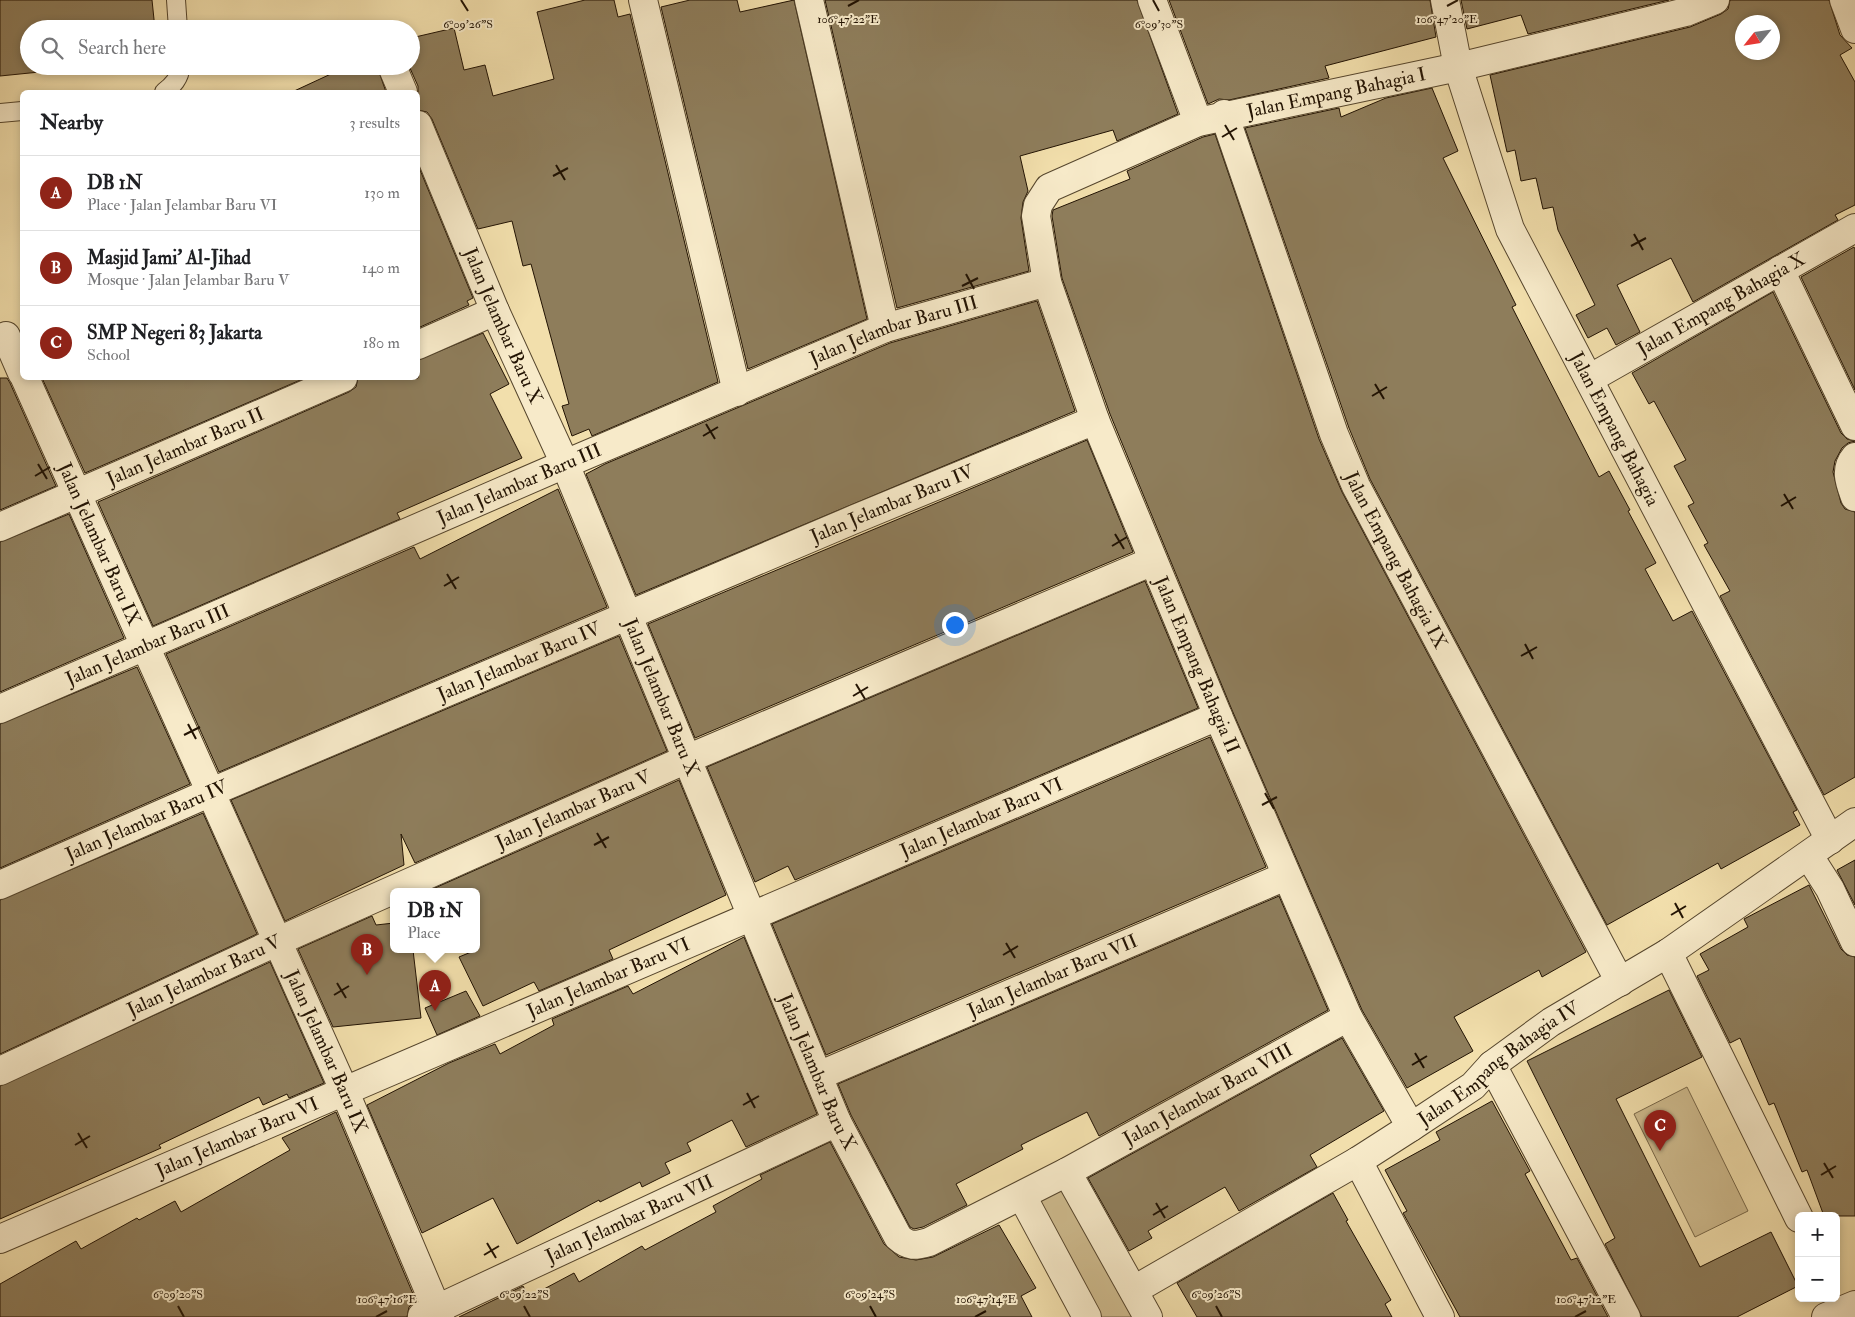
<!DOCTYPE html>
<meta charset="utf-8">
<style>
body{margin:0;font-family:"IM FELL Double Pica",serif;background:#f6f6f6;color:#202124}
.controls{position:absolute;right:15px;bottom:15px;display:grid;overflow:hidden;border-radius:8px;box-shadow:0 2px 8px #0003}
.controls button{width:45px;height:45px;display:grid;place-items:center;padding:0;border:0;border-bottom:1px solid #e0e0e0;background:#fff;color:#202124;font:25px sans-serif}
.compass{position:absolute;left:1735px;top:15px;width:45px;height:45px;border-radius:50%;background:#fff;box-shadow:0 2px 8px #0003;rotate:240deg}
.you{position:absolute;left:954px;top:624px;width:18px;height:18px;margin:-12px;border:4px solid #fff;border-radius:50%;background:#1a73e8;box-shadow:0 0 0 8px #1a73e833}
.badge{display:grid;place-items:center;width:32px;height:32px;border-radius:50%;background:#8f2418;color:#fff;font-size:16px;font-weight:700}
.pin{position:absolute;translate:-50% -41px;filter:drop-shadow(0 1px 2px #0008)}
.pin::after{content:'';position:absolute;top:26px;width:18px;height:15px;background:inherit;clip-path:polygon(0 0,100% 0,50% 100%)}
.popup{position:absolute;left:390px;top:888px;width:90px;height:65px;box-sizing:border-box;display:grid;place-content:center;border-radius:8px;background:#fff;filter:drop-shadow(0 1px 4px #0005);font-size:16px;white-space:nowrap;color:#757577}
.popup b{font-size:19px;color:#202124}
.popup::after{content:'';position:absolute;left:50%;top:100%;margin-left:-10px;border:10px solid transparent;border-top-color:#fff}
.list{margin:0;padding:0;list-style:none}
h2{display:flex;justify-content:space-between;align-items:center;height:65px;margin:0;padding:0 20px;font-size:21px}
h2 small{font-size:16px;font-weight:400;color:#757577}
.list li{display:grid;grid-template-columns:32px 1fr auto;gap:15px;align-items:center;box-sizing:border-box;height:75px;padding:0 20px;border-top:1px solid #e0e0e0}
.list b{display:block;font-size:19px;white-space:nowrap}
.list p{margin:0;font-size:16px;white-space:nowrap;color:#757577}
.list em{font-size:16px;font-style:normal;color:#757577}
.icon{flex:none;width:28px;height:28px;fill:none;stroke:currentColor;stroke-width:2;stroke-linecap:round;stroke-linejoin:round}
.map{position:relative;flex:none;width:1855px;height:1317px;overflow:hidden}
.search{position:absolute;background:#fff;box-shadow:0 2px 8px #0003;left:20px;top:20px;width:400px;height:55px;display:flex;align-items:center;gap:12px;box-sizing:border-box;padding:0 18px;border-radius:28px;color:#757577;font-size:19px}
.panel{position:absolute;background:#fff;box-shadow:0 2px 8px #0003;left:20px;top:90px;width:400px;height:290px;border-radius:8px}
.map>svg:first-child{display:block}
</style>
<div class="map">
<svg width="1855" height="1317" viewBox="0 0 1855 1317">
<rect width="100%" height="100%" fill="#f2dfac"/>
<filter id="stains"><feTurbulence type="fractalNoise" baseFrequency=".004" numOctaves="4"/><feColorMatrix values="0 0 0 0 .2 0 0 0 0 .09 0 0 0 0 .02 0 0 0 .5 -.17"/></filter>
<radialGradient id="worn" r=".72"><stop offset=".6" stop-color="#630" stop-opacity="0"/><stop offset="1" stop-color="#630" stop-opacity=".3"/></radialGradient>
<path fill="#cfbc8f" stroke="#786849" d="M1687 1087 1748 1211 1695 1237 1634 1114Z
M1074 1187 1147 1317H1099L1037 1199Z"/>
<path fill="#8e7d5b" stroke="#221303" fill-rule="evenodd" d="M0 0H152L155 29H29V66H99L0 76Z
M585 0H614L618 17 630 14 718 382 592 436 589 429 572 436 562 406 569 404 531 264 523 266 512 221 478 229 432 119 427 112 418 110V86L409 66H411V38L454 28 464 70 485 65 493 96 554 79 537 12Z
M690 0H737L740 12 794 0 867 319 748 369 661 7Z
M825 0H1137L1178 114 1117 141 1113 130 1020 156 1028 191 1023 202 1021 218 1029 271 897 308Z
M1169 0H1430L1436 37 1325 66 1329 78 1229 100 1219 99 1208 104Z
M1461 0H1669L1528 34 1521 15 1467 29Z
M1730 0H1829L1840 35 1852 48 1840 55 1855 82V205L1835 215 1838 220 1693 302 1671 258 1617 285 1640 332 1616 345 1607 328 1588 338 1576 315 1595 305 1558 230 1553 207 1543 209 1536 178 1521 181 1515 150 1507 152 1490 75 1690 27 1721 14 1728 9ZM1742 22H1772V52H1742Z
M330 66H377L386 92H292L333 73Z
M1432 88 1458 151 1443 158 1516 305 1512 307 1540 362 1599 477 1609 471 1630 510 1628 511 1656 563 1645 569 1673 621 1692 611 1797 810 1793 812 1800 825 1721 869 1718 863 1607 925 1370 479 1349 428 1245 128 1339 108 1341 117 1386 98Z
M1215 134 1319 439 1342 492 1586 952 1542 977 1539 970 1454 1017 1473 1051 1407 1088 1362 1010 1232 710 1110 414 1062 278 1052 216 1053 210 1130 179 1127 171 1203 137Z
M418 165 473 298 467 301 469 305 418 328Z
M1854 247 1855 249V390L1801 277Z
M1773 292 1841 433 1847 439 1855 441 1848 443 1842 448 1835 461 1833 472 1841 503 1845 509 1855 512V777L1824 795 1720 596 1730 591 1704 545 1708 543 1688 506 1694 503 1674 466 1686 460 1654 401 1649 404 1632 373Z
M1037 301 1075 411 636 595 586 474 605 464 890 343Z
M483 333 509 384 490 394 522 458 397 513 400 519 153 626 98 502 349 392 356 387 358 378H418V360Z
M0 378H7L10 383 56 486 0 510Z
M42 378H305L85 473Z
M1087 440 1133 552 695 738 648 624Z
M558 489 607 607 219 772 166 654 414 547 420 559Z
M69 514 124 638 0 692V542Z
M1145 581 1198 708 795 880 788 866 755 882 707 767Z
M619 636 667 751 415 863 401 834 404 865 285 921 231 800Z
M137 667 190 784 0 868V724Z
M1210 737 1266 867 826 1055 772 924Z
M679 780 726 895 609 950 613 959 539 991 534 982 483 1006 459 957 476 950V892L428 891Z
M203 813 257 934 0 1054V900Z
M1855 860V905L1837 870Z
M1809 885 1841 949 1847 955 1855 957V1216H1824L1807 1170 1802 1172 1774 1103 1769 1105 1740 1038 1730 1043 1697 976 1709 970 1700 954 1748 927 1744 919Z
M1279 896 1328 1010 1099 1136 1087 1112 1021 1145 1023 1149 956 1184 967 1205 923 1227 914 1229 910 1227 851 1115 838 1084Z
M372 916 376 925 394 923V950H413L421 1018 333 1027 298 949Z
M744 937 817 1114 746 1147 732 1120 687 1143 691 1151 665 1163 670 1173 642 1187 640 1182 600 1202 599 1200 517 1244 493 1198 422 1233 367 1105 449 1063 495 1044 500 1054 554 1025 552 1019 628 986 633 994Z
M270 962 324 1083 289 1098 287 1094 263 1105 259 1097 159 1145 161 1148 0 1219V1086Z
M1669 990 1702 1057 1616 1099 1700 1267 1771 1232 1798 1286 1737 1317H1642L1605 1244 1615 1238 1527 1061Z
M466 991 480 1016 437 1035 425 1008Z
M1342 1038 1384 1111 1310 1155 1317 1167 1239 1211 1225 1187 1148 1231 1152 1238 1129 1251 1088 1178Z
M1492 1101 1530 1171 1525 1174 1571 1260 1577 1258 1608 1317H1460L1408 1222 1403 1213 1407 1211 1385 1170 1440 1140 1436 1132Z
M336 1112 416 1301 409 1307 407 1317H0V1284L76 1241 81 1249 137 1218 139 1220 175 1201 181 1212 290 1150 282 1138Z
M830 1142 884 1244 899 1257 916 1260 933 1257 999 1225 1036 1288 1021 1296 1032 1317H459L523 1286 529 1297 574 1273 579 1282 642 1246 645 1250 716 1212 713 1206 762 1179 760 1175Z
M1333 1193 1348 1220 1346 1221 1391 1300 1385 1304 1392 1317H1197L1177 1283Z"/>
<g fill="none" stroke-linecap="round" stroke-linejoin="round">
<defs>
<path id="lane" d="M176 0 178 29
M164 92C172 86 181 78 180 66
M0 113 22 111"/>
<g id="street">
<path d="M643 0 737 392"/>
<path d="M809 0 885 328"/>
<path d="M1152 0 1198 122"/>
<path id="s1" d="M1445 0 1458 67 1510 229 1830 840"/>
<path d="M1844 0 1855 29"/>
<path d="M392 66 403 92"/>
<path id="s2" d="M1224 114 1334 434 1356 486 1620 982"/>
<path id="s3" d="M418 125 495 311 565 464 837 1122 898 1237C909 1247 915 1246 929 1242L1067 1172 1348 1017"/>
<path d="M1780 270 1855 426"/>
<path d="M6 336 22 373"/>
<path d="M418 345 495 311"/>
<path id="s4" d="M25 378 344 1090 440 1317"/>
<path id="s5" d="M1589 379 1855 228"/>
<path d="M1855 457C1844 470 1850 483 1855 497"/>
<path id="s6" d="M0 527 343 378"/>
<path id="s7" d="M0 709 565 464 885 328 1047 282"/>
<path d="M1809 856 1830 889 1855 942"/>
<path id="s8" d="M0 885 209 793 855 519 1095 420"/>
<path d="M1668 953 1799 1218"/>
<path d="M1492 1065 1626 1317"/>
<path id="s9" d="M0 1071 276 942 687 759 1153 561"/>
<path id="s10" d="M818 1076 1286 876"/>
<path id="s11" d="M1411 1127 1348 1017 1218 716 1095 420 1047 282 1036 216 1038 205 1049 188 1198 122 1458 67 1686 12 1715 0"/>
<path d="M1358 1161 1440 1317"/>
<path d="M1067 1172 1148 1317"/>
<path d="M1022 1196 1087 1317"/>
<path id="s12" d="M0 1239 1218 716"/>
<path id="s13" d="M1134 1290 1358 1161 1411 1127 1473 1086 1492 1065 1551 1022 1668 953 1855 822"/>
<path id="s14" d="M422 1316 837 1122"/>
<path d="M1826 1317 1855 1305"/>
</g>
</defs>
<use href="#lane" stroke="#56462d" stroke-width="20"/>
<use href="#street" stroke="#56462d" stroke-width="30"/>
<use href="#lane" stroke="#f7eac9" stroke-width="18"/>
<use href="#street" stroke="#f7eac9" stroke-width="28"/>
</g>
<path fill="none" stroke="#221303" stroke-width="2" d="M461 0 468 11M1153 0 1159 11M848 6 859 0M1447 6 1458 0M1225 125 1234 140M1222 137 1237 128M556 165 565 180M553 176 568 168M1634 234 1643 250M1631 246 1646 238M966 274 974 289M962 286 978 278M1375 384 1384 399M1372 396 1387 387M706 424 715 439M703 436 718 427M38 464 47 479M35 476 50 467M1784 494 1793 509M1781 506 1796 497M1115 534 1124 549M1112 546 1127 537M447 574 456 589M444 586 459 577M1525 644 1533 659M1521 656 1537 647M856 684 865 699M853 696 868 687M188 724 196 739M184 735 200 727M1265 793 1274 809M1262 805 1277 797M597 833 606 848M594 845 609 837M1675 903 1683 918M1671 915 1686 906M1006 943 1015 958M1003 955 1018 946M337 983 346 998M334 995 349 986M1415 1053 1424 1068M1412 1065 1427 1056M747 1093 755 1108M743 1105 759 1096M78 1133 87 1148M75 1145 90 1136M1824 1163 1833 1178M1821 1175 1836 1166M1156 1203 1165 1218M1153 1215 1168 1206M487 1243 496 1258M484 1255 499 1246M178 1306 184 1317M524 1306 530 1317M870 1306 876 1317M1216 1306 1222 1317M376 1317 387 1311M975 1317 986 1311M1575 1317 1586 1311"/>
<g text-anchor="middle" dominant-baseline="central" stroke-width="4" stroke-linejoin="round" paint-order="stroke">
<g font-size="19" fill="#221303" stroke="#f7eac9">
<text stroke="none"><textPath href="#s11" startOffset="1324">Jalan Empang Bahagia I</textPath></text>
<text stroke="none"><textPath href="#s5" startOffset="152">Jalan Empang Bahagia X</textPath></text>
<text stroke="none"><textPath href="#s3" startOffset="218">Jalan Jelambar Baru X</textPath></text>
<text stroke="none"><textPath href="#s7" startOffset="971">Jalan Jelambar Baru III</textPath></text>
<text stroke="none"><textPath href="#s1" startOffset="464">Jalan Empang Bahagia</textPath></text>
<text stroke="none"><textPath href="#s6" startOffset="202">Jalan Jelambar Baru II</textPath></text>
<text stroke="none"><textPath href="#s7" startOffset="566">Jalan Jelambar Baru III</textPath></text>
<text stroke="none"><textPath href="#s8" startOffset="970">Jalan Jelambar Baru IV</textPath></text>
<text stroke="none"><textPath href="#s4" startOffset="182">Jalan Jelambar Baru IX</textPath></text>
<text stroke="none"><textPath href="#s2" startOffset="479">Jalan Empang Bahagia IX</textPath></text>
<text stroke="none"><textPath href="#s7" startOffset="161">Jalan Jelambar Baru III</textPath></text>
<text stroke="none"><textPath href="#s8" startOffset="565">Jalan Jelambar Baru IV</textPath></text>
<text transform="translate(1197 665) rotate(67)">Jalan Empang Bahagia II</text>
<text stroke="none"><textPath href="#s3" startOffset="622">Jalan Jelambar Baru X</textPath></text>
<text stroke="none"><textPath href="#s9" startOffset="630">Jalan Jelambar Baru V</textPath></text>
<text stroke="none"><textPath href="#s12" startOffset="1068">Jalan Jelambar Baru VI</textPath></text>
<text stroke="none"><textPath href="#s8" startOffset="160">Jalan Jelambar Baru IV</textPath></text>
<text stroke="none"><textPath href="#s9" startOffset="225">Jalan Jelambar Baru V</textPath></text>
<text stroke="none"><textPath href="#s10" startOffset="255">Jalan Jelambar Baru VII</textPath></text>
<text stroke="none"><textPath href="#s12" startOffset="662">Jalan Jelambar Baru VI</textPath></text>
<text stroke="none"><textPath href="#s4" startOffset="738">Jalan Jelambar Baru IX</textPath></text>
<text stroke="none"><textPath href="#s13" startOffset="430">Jalan Empang Bahagia IV</textPath></text>
<text stroke="none"><textPath href="#s3" startOffset="1028">Jalan Jelambar Baru X</textPath></text>
<text stroke="none"><textPath href="#s3" startOffset="1561">Jalan Jelambar Baru VIII</textPath></text>
<text stroke="none"><textPath href="#s12" startOffset="258">Jalan Jelambar Baru VI</textPath></text>
<text stroke="none"><textPath href="#s14" startOffset="229">Jalan Jelambar Baru VII</textPath></text>
</g>
</g>
<g font-size="12" text-anchor="middle" fill="#221303" stroke="#f7eac9" stroke-width="4" stroke-linejoin="round" paint-order="stroke">
<text x="1447" y="23">106°47'20"E</text>
<text x="848" y="23">106°47'22"E</text>
<text x="468" y="28">6°09'26"S</text>
<text x="1159" y="28">6°09'30"S</text>
<text x="178" y="1298">6°09'20"S</text>
<text x="524" y="1298">6°09'22"S</text>
<text x="870" y="1298">6°09'24"S</text>
<text x="1216" y="1298">6°09'26"S</text>
<text x="387" y="1303">106°47'16"E</text>
<text x="986" y="1303">106°47'14"E</text>
<text x="1586" y="1303">106°47'12"E</text>
</g>
<rect width="100%" height="100%" filter="url(#stains)"/>
<rect width="100%" height="100%" fill="url(#worn)"/>
</svg>
<div class="controls">
<button>+</button>
<button>−</button>
</div>
<svg class="compass" viewBox="-18 -18 36 36"><path d="M0-13l5 13h-10z" fill="#e53935"/><path d="M0 13l5-13h-10z" fill="#757577"/></svg>
<div class="you"></div>
<div class="pin badge" style="left:435px;top:1011px">A</div>
<div class="popup"><b>DB 1N</b>Place</div>
<div class="pin badge" style="left:367px;top:975px">B</div>
<div class="pin badge" style="left:1660px;top:1151px">C</div>
<div class="search"><svg class="icon" aria-label="search" viewBox="0 0 24 24"><circle cx="10" cy="10" r="6"/><path d="M15 15l6 6"/></svg>Search here</div>
<section class="panel">
<h2>Nearby<small>3 results</small></h2>
<ul class="list">
<li><span class="badge">A</span><div><b>DB 1N</b><p>Place · Jalan Jelambar Baru VI</p></div><em>130 m</em></li>
<li><span class="badge">B</span><div><b>Masjid Jami' Al-Jihad</b><p>Mosque · Jalan Jelambar Baru V</p></div><em>140 m</em></li>
<li><span class="badge">C</span><div><b>SMP Negeri 83 Jakarta</b><p>School</p></div><em>180 m</em></li>
</ul>
</section>
</div>
